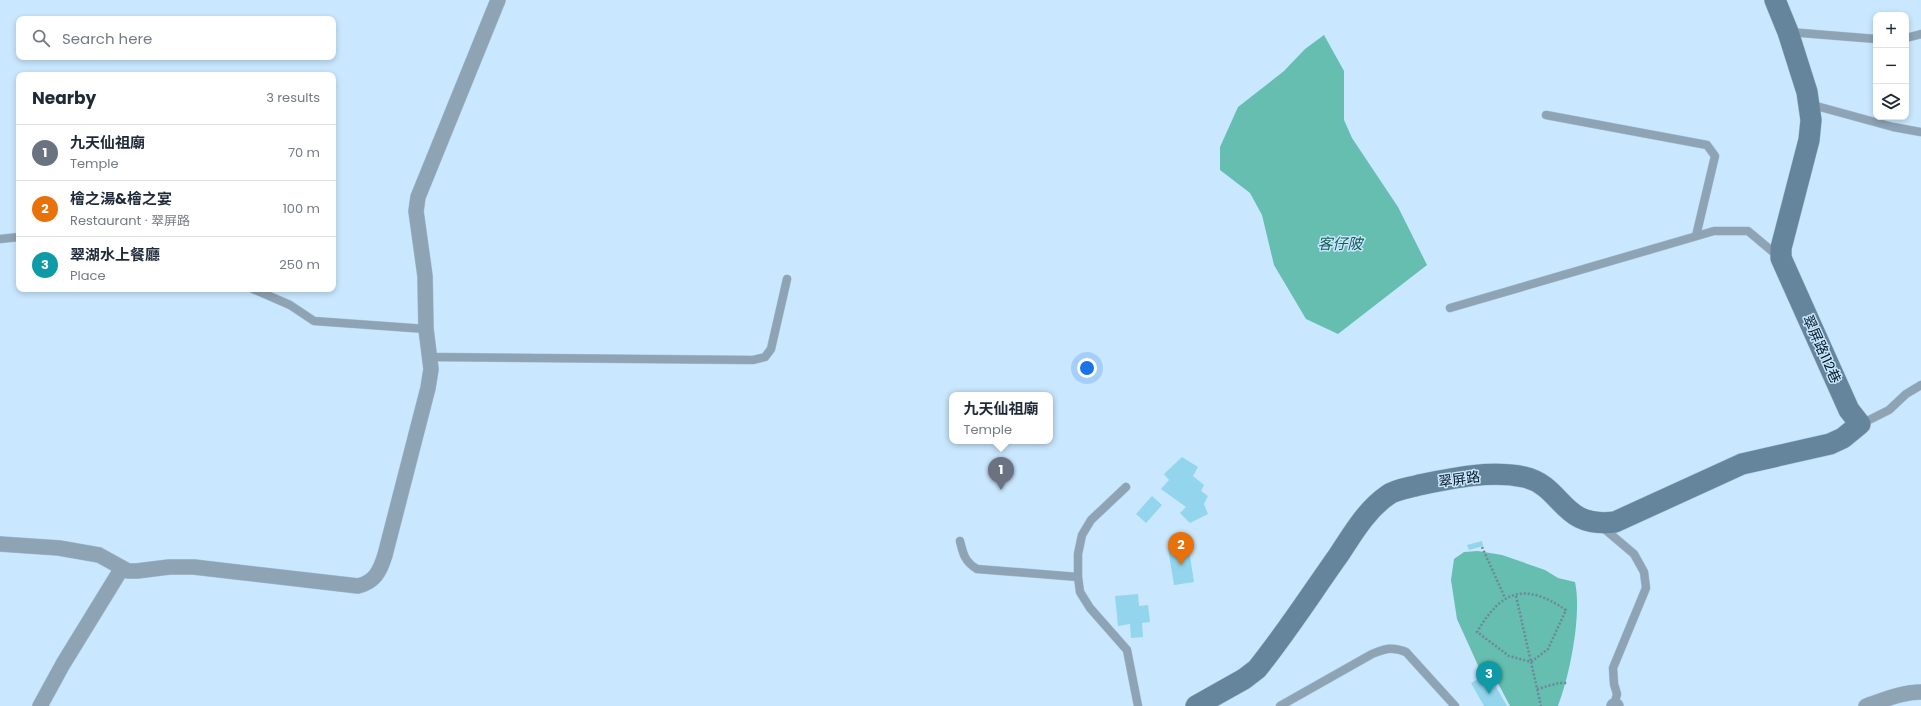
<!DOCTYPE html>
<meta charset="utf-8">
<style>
body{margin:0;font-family:Poppins,"Noto Sans TC",sans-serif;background:#f2f2f3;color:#1f2937}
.controls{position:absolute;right:12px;top:12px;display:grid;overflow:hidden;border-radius:8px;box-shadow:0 2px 6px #0003}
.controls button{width:36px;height:36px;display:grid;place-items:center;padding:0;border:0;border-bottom:1px solid #e0e1e3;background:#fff;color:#1f2937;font:20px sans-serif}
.you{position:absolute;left:1087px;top:368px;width:14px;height:14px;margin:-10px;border:3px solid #fff;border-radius:50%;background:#1a73e8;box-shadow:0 0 0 6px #1a73e833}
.badge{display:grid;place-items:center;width:26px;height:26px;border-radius:50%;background:#111827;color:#fff;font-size:13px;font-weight:700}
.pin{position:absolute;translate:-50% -33px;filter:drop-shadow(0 1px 2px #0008)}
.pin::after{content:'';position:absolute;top:21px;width:14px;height:12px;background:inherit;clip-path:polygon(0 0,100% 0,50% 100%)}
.popup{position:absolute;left:949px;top:392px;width:104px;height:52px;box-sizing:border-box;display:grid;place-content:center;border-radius:8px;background:#fff;filter:drop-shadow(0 1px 3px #0005);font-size:13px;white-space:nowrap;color:#747a83}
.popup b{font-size:15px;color:#1f2937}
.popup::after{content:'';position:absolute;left:50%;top:100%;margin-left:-8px;border:8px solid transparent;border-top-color:#fff}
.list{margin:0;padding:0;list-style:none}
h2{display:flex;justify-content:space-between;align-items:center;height:52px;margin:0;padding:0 16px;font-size:17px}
h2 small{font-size:13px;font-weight:400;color:#747a83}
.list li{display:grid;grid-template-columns:26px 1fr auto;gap:12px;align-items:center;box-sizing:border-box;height:56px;padding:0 16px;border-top:1px solid #e0e1e3}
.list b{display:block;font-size:15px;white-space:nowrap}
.list p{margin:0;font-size:13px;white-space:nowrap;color:#747a83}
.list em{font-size:13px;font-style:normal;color:#747a83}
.icon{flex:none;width:22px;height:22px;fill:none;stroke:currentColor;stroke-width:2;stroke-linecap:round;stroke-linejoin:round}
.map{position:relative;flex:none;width:1921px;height:706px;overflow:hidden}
.search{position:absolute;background:#fff;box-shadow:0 2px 6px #0003;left:16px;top:16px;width:320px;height:44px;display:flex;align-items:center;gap:10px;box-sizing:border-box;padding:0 14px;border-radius:8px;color:#747a83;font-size:15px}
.panel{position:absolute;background:#fff;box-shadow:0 2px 6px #0003;left:16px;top:72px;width:320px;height:220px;border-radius:8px}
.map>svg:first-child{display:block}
</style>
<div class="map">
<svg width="1921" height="706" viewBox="0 0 1921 706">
<rect width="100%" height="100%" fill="#c9e7fe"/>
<path fill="#65beaf" d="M1324 35 1344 71V120L1352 138 1398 207 1427 265 1338 334 1306 319 1274 265 1262 215 1250 193 1220 170V147L1238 107 1284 71 1305 49Z
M1478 551 1502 555 1545 570 1558 578 1575 582C1582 614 1570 675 1558 706H1510L1490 668 1481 672 1457 619 1451 580 1454 559 1464 552Z"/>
<path fill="#92d5ec" d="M1182 457 1198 467 1193 476 1204 485 1201 491 1208 496 1204 504 1208 514 1190 523 1180 513 1186 507 1161 489 1169 480 1164 474Z
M1152 496 1162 505 1146 523 1136 514Z
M1482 541 1483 546 1469 550 1467 545Z
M1188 544 1194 582 1174 585 1168 548Z
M1138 594 1139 606 1148 605 1150 622 1142 623 1143 637 1131 638 1130 624 1118 626 1115 596Z
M1488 673 1507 706H1484L1471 683Z"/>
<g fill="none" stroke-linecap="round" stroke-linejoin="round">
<defs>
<path id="lane" d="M1789 32 1876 39
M1906 38 1921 34
M1809 104 1893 127 1921 132
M1546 115 1707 145 1715 156 1696 236
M0 239 19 237
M253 289 290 305 314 321 426 329
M1450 308 1714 231H1748L1779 257
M429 357 753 360 765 357 771 349 787 279
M1861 424 1889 410 1906 394 1921 385
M1126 487 1091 520 1082 535 1078 554V577L1080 592 1090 608 1127 650 1138 706
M1601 526 1634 554 1644 572 1646 588 1613 668 1614 684 1617 694 1614 706
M960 541C963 554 965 562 977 569L1078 577
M1280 706 1372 654C1385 649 1392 646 1406 652L1455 706"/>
<path id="street" d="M0 544 59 548 99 555 128 571H137L169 567H194L358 586C375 582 380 571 385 555L428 388 431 369 426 329 425 276 416 211 418 197 498 0
M40 706 63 664 122 568
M1614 706H1616
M1866 706C1884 700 1902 692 1921 692"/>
<path id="secondary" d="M1196 706 1244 679 1257 669C1286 633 1311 594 1338 556 1352 535 1366 510 1388 495 1396 489 1409 488 1419 485 1453 478 1490 470 1524 477 1564 486 1560 529 1615 522L1742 464 1830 444 1843 438 1860 424 1849 410 1781 258V248L1809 140 1811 120 1807 92 1788 32 1775 0"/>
</defs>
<use href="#lane" stroke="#a6c2d7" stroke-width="9"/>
<use href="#street" stroke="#a6c2d7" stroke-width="16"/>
<use href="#secondary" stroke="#a6c2d7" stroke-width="22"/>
<path stroke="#6e879a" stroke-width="2.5" stroke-dasharray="2 2" stroke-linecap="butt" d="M1482 547 1505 598
M1516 596 1531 662 1548 649 1566 610C1524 582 1502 590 1477 632L1509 656 1531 662 1541 706
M1537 689 1559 683H1568"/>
<use href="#lane" stroke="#8ea3b4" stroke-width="8"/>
<use href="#street" stroke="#8ea3b4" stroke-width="15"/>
<use href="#secondary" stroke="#65859c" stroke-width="21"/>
</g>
<g text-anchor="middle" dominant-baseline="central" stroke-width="3" stroke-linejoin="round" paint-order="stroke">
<g font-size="14" fill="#041725" stroke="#c9e7fe">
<text transform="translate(1822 349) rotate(66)">翠屏路112巷</text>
<text transform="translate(1459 479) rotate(-8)">翠屏路</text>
</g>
<g font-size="15" font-style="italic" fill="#135d53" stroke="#c9e7fe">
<text x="1340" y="243">客仔陂</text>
</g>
</g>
</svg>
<div class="controls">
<button>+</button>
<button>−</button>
<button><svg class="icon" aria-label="layers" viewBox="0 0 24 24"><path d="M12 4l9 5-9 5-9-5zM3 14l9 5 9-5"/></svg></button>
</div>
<div class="you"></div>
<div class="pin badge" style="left:1001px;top:490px;background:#6b7280">1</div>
<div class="popup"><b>九天仙祖廟</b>Temple</div>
<div class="pin badge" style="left:1181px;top:565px;background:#e8710a">2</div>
<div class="pin badge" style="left:1489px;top:694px;background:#0f9aa8">3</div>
<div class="search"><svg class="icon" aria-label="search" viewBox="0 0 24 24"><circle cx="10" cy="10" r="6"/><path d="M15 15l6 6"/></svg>Search here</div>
<section class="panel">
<h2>Nearby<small>3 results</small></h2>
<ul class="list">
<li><span class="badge" style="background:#6b7280">1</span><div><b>九天仙祖廟</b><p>Temple</p></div><em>70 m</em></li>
<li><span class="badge" style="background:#e8710a">2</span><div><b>檜之湯&amp;檜之宴</b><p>Restaurant · 翠屏路</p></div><em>100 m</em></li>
<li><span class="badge" style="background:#0f9aa8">3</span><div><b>翠湖水上餐廳</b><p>Place</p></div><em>250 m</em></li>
</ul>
</section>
</div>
